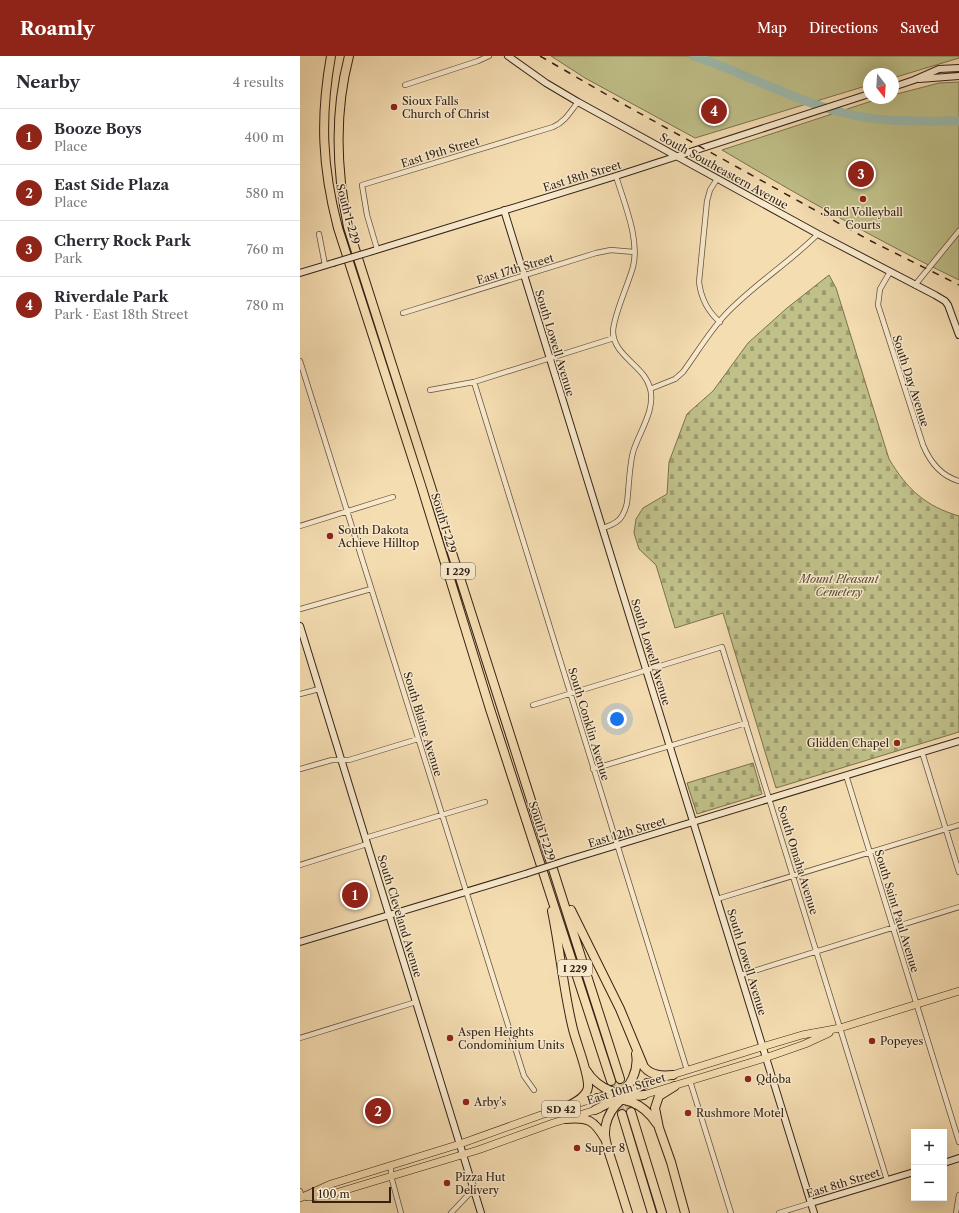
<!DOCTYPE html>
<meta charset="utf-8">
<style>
body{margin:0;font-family:"Libre Caslon Text",serif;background:#f7f7f7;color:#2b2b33}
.controls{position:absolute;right:12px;bottom:12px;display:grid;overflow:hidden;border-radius:0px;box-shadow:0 4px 16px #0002}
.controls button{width:36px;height:36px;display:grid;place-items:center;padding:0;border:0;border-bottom:1px solid #e1e1e2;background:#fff;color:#2b2b33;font:20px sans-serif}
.compass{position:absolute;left:563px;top:12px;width:36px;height:36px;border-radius:50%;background:#fff;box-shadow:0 4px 16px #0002;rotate:163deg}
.scale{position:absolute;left:12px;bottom:10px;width:79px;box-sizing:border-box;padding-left:4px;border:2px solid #342315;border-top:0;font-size:11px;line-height:14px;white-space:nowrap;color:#342315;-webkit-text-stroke:3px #f8e9cd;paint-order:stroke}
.you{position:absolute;left:317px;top:663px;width:14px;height:14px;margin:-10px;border:3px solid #fff;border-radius:50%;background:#1a73e8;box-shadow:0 0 0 6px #1a73e833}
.badge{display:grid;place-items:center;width:26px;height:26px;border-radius:50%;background:#8f2418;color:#fff;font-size:13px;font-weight:700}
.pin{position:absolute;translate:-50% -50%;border:2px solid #fff;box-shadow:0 1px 4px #0006}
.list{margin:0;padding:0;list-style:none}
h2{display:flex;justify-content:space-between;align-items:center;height:52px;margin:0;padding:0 16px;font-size:17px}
h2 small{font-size:13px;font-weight:400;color:#7c7c81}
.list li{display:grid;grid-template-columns:26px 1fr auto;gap:12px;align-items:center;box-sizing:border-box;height:56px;padding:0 16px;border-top:1px solid #e1e1e2}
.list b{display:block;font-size:15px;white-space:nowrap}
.list p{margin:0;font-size:13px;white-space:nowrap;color:#7c7c81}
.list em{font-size:13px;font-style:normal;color:#7c7c81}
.map{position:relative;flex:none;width:659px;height:1157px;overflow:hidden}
header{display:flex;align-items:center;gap:24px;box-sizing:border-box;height:56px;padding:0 20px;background:#8f2418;color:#fff}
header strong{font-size:19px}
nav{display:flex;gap:22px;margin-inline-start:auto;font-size:14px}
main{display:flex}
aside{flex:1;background:#fff}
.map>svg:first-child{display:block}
</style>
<header>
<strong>Roamly</strong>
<nav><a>Map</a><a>Directions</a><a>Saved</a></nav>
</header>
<main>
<aside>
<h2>Nearby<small>4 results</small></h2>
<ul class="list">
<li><span class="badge">1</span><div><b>Booze Boys</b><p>Place</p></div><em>400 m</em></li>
<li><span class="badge">2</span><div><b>East Side Plaza</b><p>Place</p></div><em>580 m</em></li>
<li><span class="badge">3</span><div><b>Cherry Rock Park</b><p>Park</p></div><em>760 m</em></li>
<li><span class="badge">4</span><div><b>Riverdale Park</b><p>Park · East 18th Street</p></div><em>780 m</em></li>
</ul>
</aside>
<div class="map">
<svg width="659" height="1157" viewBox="0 0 659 1157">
<defs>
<pattern id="cemetery-stones" width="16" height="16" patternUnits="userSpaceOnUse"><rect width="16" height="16" fill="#c0c089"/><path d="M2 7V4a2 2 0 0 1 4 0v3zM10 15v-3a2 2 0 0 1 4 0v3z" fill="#9d9c6f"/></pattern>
</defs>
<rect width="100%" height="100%" fill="#f5ddb2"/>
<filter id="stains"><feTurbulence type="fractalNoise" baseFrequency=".005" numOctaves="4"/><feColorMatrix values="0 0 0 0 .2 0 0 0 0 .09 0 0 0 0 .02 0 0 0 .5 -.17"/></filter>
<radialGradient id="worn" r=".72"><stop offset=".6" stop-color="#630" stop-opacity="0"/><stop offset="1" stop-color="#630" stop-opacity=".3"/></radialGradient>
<path fill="url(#cemetery-stones)" stroke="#7a724f" d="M529 219 536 232 589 403C607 433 625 450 659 460V676L476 732 423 557 375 572 356 509 339 493 334 477 336 463 343 452 367 438 369 406 387 358 413 335 448 287 487 252Z
M453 707 462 738 397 758 387 727Z"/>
<path fill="#c0c089" stroke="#7a724f" d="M251 0H659V2L593 22V18H569V29L395 82 285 22Z
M659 26V224C578 185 500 140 422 94L581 42H593V39L639 27Z"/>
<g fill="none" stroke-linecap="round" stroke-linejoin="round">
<path stroke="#9cbbae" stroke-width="9" d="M394 0C445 17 492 44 544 57 582 67 620 65 659 65"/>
<path stroke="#ceb893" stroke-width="8" stroke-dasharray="8 4" stroke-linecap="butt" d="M320 1023 331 1056
M311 1025 322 1058"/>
<defs>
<path id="street" d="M105 29 178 5 189 0
M417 123 410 134 407 145 399 226C401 242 407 255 420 266
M19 178 25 209
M77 193 67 159 62 129 253 71C265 66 270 56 278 46
M590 216 580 233 578 249 623 389C630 406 641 420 659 425
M615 229 659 175
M103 257 296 197 311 194 334 196
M0 305 224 1020 234 1034
M174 326 387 1014
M350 333 375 323 383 316C397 297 409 276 425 259 453 229 489 207 518 178
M130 334 174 326 314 282
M0 470 93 441
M303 472C318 467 323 463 327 447 329 431 329 412 333 396 339 376 356 354 350 332 344 309 313 300 313 275 314 258 328 229 333 211 340 183 324 147 316 120
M0 553 71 533
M0 638 19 633
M233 649 422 591 587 1124
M622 696 659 816
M0 713 32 704H49L118 683
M293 713 446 667
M546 719 659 1086
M65 782 185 746
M0 809 67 788
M417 843 659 769
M441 919 659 851
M0 982 116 946
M390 1025 431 1157
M91 1109V1120L101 1157
M0 1135 2 1141
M151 1157 169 1138 175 1136
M479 1157 511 1147
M656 1157 659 1139"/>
<path id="secondary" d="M208 0 246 27 278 46 518 178 635 239 645 245 648 249 659 279
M619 23 659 20
M593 31 614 24 639 13 659 12
M204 154 514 1157
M73 195 316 120 569 38
M0 217 33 207
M0 570 181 1157
M268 804 659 685
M0 886 225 818
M644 1107 659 1102
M511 1147 614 1116"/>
<path id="primary" d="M343 1028 462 991 502 979 540 972 659 935
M340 1040 465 1002 505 988 529 977
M8 1141 29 1139 178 1094 253 1067 299 1053
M0 1142 31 1128 160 1088 241 1059 302 1040"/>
<path id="highway" d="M31 0C20 62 22 111 38 172L121 429 190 653 311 1025
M49 0C34 57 36 113 48 171L320 1023
M271 854 320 953 344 1011C352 1020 362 1020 373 1019
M252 855C260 893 263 931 272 969 275 985 289 1016 288 1031 287 1041 274 1047 266 1051
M286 1014C298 1034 322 1042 344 1039
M375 1030 359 1040 355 1052 359 1072 371 1106 385 1157
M297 1042C324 1041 342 1045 357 1068
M295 1054C302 1050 311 1047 317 1042 330 1031 339 1015 336 998
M331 1056 362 1157
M322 1058 352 1157
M266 1063C288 1061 294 1064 305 1083
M328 1157C323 1141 318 1125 313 1109 310 1100 306 1089 305 1079 304 1053 326 1037 347 1027"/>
</defs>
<use href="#street" stroke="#64523c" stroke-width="6"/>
<use href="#secondary" stroke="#342315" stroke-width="8"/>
<use href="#primary" stroke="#342315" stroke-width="8"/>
<use href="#highway" stroke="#342315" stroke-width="10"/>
<use href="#street" stroke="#f8e9cd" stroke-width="4.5"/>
<use href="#secondary" stroke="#f8e9cd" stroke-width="6"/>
<use href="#primary" stroke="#f5ddb2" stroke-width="7"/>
<use href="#highway" stroke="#f5ddb2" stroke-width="8"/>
<path stroke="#342315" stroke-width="1.5" stroke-dasharray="7 7" stroke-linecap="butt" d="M240 0 323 48 569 184 659 229"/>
<defs>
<path id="secondary-bridge" d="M33 207 73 195
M225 818 268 804"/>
</defs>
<use href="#secondary-bridge" stroke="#342315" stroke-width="8" stroke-linecap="butt"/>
<use href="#secondary-bridge" stroke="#f8e9cd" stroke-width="6"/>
</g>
<g fill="#8f2418" stroke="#f8e9cd" stroke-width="1.5">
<circle cx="94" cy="51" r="4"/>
<circle cx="563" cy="143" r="4"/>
<circle cx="30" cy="480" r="4"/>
<circle cx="597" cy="687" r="4"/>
<circle cx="150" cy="982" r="4"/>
<circle cx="572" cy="985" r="4"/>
<circle cx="448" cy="1023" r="4"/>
<circle cx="166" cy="1046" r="4"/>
<circle cx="388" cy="1057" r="4"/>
<circle cx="277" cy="1092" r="4"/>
<circle cx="147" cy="1127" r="4"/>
</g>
<g text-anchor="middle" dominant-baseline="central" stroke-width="3" stroke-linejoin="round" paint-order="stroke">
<g fill="#f8e9cd" stroke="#6f5e4c" stroke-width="1">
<rect x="141" y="507" width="34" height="16" rx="3"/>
<rect x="258" y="904" width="34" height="16" rx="3"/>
<rect x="242" y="1045" width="38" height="16" rx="3"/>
</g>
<g font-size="10" font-weight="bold" fill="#342315">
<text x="158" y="515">I 229</text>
<text x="275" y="912">I 229</text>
<text x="261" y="1053">SD 42</text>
</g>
<g font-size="11" fill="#342315" stroke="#f8e9cd" text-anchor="start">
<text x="102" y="45">Sioux Falls<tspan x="102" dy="13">Church of Christ</tspan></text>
<text x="563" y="156" text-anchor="middle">Sand Volleyball<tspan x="563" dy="13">Courts</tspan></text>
<text x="38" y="474">South Dakota<tspan x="38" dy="13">Achieve Hilltop</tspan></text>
<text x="589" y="687" text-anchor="end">Glidden Chapel</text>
<text x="158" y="976">Aspen Heights<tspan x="158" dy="13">Condominium Units</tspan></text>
<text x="580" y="985">Popeyes</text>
<text x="456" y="1023">Qdoba</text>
<text x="174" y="1046">Arby's</text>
<text x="396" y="1057">Rushmore Motel</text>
<text x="285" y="1092">Super 8</text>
<text x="155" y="1121">Pizza Hut<tspan x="155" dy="13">Delivery</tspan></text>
</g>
<g font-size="11" fill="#342315" stroke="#f8e9cd">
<text transform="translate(140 96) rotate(-17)">East 19th Street</text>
<text transform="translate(424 115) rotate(29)">South Southeastern Avenue</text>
<text transform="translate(282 120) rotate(-17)">East 18th Street</text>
<text transform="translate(48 158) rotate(75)">South I-229</text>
<text transform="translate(215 213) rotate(-17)">East 17th Street</text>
<text transform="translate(255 287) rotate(73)">South Lowell Avenue</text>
<text transform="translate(611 325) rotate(72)">South Day Avenue</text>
<text transform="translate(144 467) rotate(73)">South I-229</text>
<text transform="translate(351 596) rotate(73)">South Lowell Avenue</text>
<text transform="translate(123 668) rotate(73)">South Blaine Avenue</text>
<text transform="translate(289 668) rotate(73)">South Conklin Avenue</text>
<text transform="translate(242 775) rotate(72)">South I-229</text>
<text transform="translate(327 776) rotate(-17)">East 12th Street</text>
<text transform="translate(498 804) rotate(73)">South Omaha Avenue</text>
<text transform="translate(597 855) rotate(73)">South Saint Paul Avenue</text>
<text transform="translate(100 860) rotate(73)">South Cleveland Avenue</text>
<text transform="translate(447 906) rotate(73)">South Lowell Avenue</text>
<text transform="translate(326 1033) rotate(-17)">East 10th Street</text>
<text transform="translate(543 1127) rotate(-17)">East 8th Street</text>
</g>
<g font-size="11" font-style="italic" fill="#574a32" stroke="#f8e9cd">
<text x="539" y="523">Mount Pleasant<tspan x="539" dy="13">Cemetery</tspan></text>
</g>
</g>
<rect width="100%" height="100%" filter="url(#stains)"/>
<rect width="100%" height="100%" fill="url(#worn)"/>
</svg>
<div class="controls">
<button>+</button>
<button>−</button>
</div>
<svg class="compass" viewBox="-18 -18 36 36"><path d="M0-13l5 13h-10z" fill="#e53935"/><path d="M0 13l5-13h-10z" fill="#7c7c81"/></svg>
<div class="scale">100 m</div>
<div class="you"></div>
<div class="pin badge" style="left:55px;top:839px">1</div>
<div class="pin badge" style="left:78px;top:1055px">2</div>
<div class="pin badge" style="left:561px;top:118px">3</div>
<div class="pin badge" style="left:414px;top:55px">4</div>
</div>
</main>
